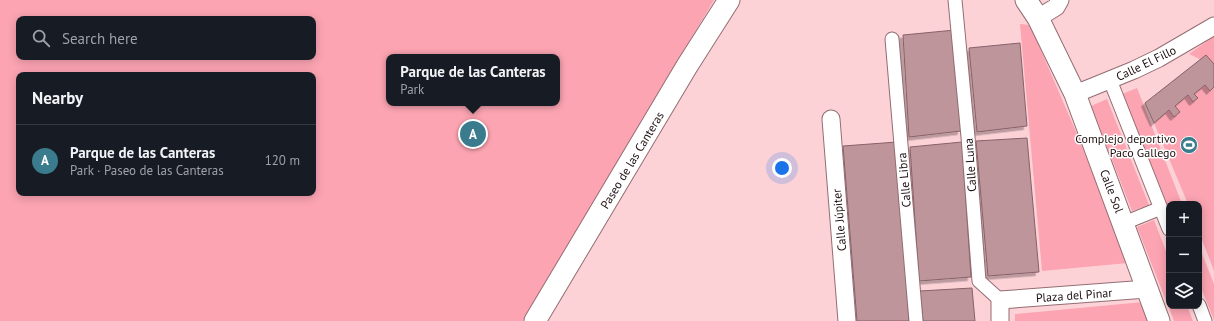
<!DOCTYPE html>
<meta charset="utf-8">
<style>
body{margin:0;font-family:"PT Sans",sans-serif;background:#242831;color:#f1f3f6}
.controls{position:absolute;right:12px;bottom:12px;display:grid;overflow:hidden;border-radius:8px;box-shadow:0 2px 10px #0003}
.controls button{width:36px;height:36px;display:grid;place-items:center;padding:0;border:0;border-bottom:1px solid #363941;background:#171b24;color:#f1f3f6;font:20px sans-serif}
.you{position:absolute;left:782px;top:168px;width:14px;height:14px;margin:-10px;border:3px solid #fff;border-radius:50%;background:#1a73e8;box-shadow:0 0 0 6px #1a73e833}
.badge{display:grid;place-items:center;width:26px;height:26px;border-radius:50%;background:#3a7b8d;color:#fff;font-size:13px;font-weight:700}
.pin{position:absolute;translate:-50% -50%;border:2px solid #fff;box-shadow:0 1px 4px #0006}
.popup{position:absolute;left:386px;top:54px;width:174px;height:52px;box-sizing:border-box;display:grid;place-content:center;border-radius:8px;background:#171b24;filter:drop-shadow(0 1px 3px #0005);font-size:13px;white-space:nowrap;color:#9ea1a6}
.popup b{font-size:15px;color:#f1f3f6}
.popup::after{content:'';position:absolute;left:50%;top:100%;margin-left:-8px;border:8px solid transparent;border-top-color:#171b24}
.list{margin:0;padding:0;list-style:none}
h2{display:flex;justify-content:space-between;align-items:center;height:52px;margin:0;padding:0 16px;font-size:17px}
h2 small{font-size:13px;font-weight:400;color:#9ea1a6}
.list li{display:grid;grid-template-columns:26px 1fr auto;gap:12px;align-items:center;box-sizing:border-box;height:72px;padding:0 16px;border-top:1px solid #363941}
.list b{display:block;font-size:15px;white-space:nowrap}
.list p{margin:0;font-size:13px;white-space:nowrap;color:#9ea1a6}
.list em{font-size:13px;font-style:normal;color:#9ea1a6}
.icon{flex:none;width:22px;height:22px;fill:none;stroke:currentColor;stroke-width:2;stroke-linecap:round;stroke-linejoin:round}
.map{position:relative;flex:none;width:1214px;height:321px;overflow:hidden}
.search{position:absolute;background:#171b24;box-shadow:0 2px 10px #0003;left:16px;top:16px;width:300px;height:44px;display:flex;align-items:center;gap:10px;box-sizing:border-box;padding:0 14px;border-radius:8px;color:#9ea1a6;font-size:15px}
.panel{position:absolute;background:#171b24;box-shadow:0 2px 10px #0003;left:16px;top:72px;width:300px;height:124px;border-radius:8px}
.map>svg:first-child{display:block}
</style>
<div class="map">
<svg width="1214" height="321" viewBox="0 0 1214 321">
<defs>
<filter id="shadow"><feDropShadow dx="-3.5" dy="3.5" stdDeviation="0" flood-color="#0004"/></filter>
</defs>
<rect width="100%" height="100%" fill="#fdd2d7"/>
<path fill="#fca4b2" fill-rule="evenodd" d="M0 0H714L523 321H0ZM19 19H313V57H19ZM389 57H557V103H389ZM19 75H313V193H19Z
M1020 24 1030 25 1077 134 1128 263 1042 271Z
M1214 36V271L1199 232V204H1188L1154 123 1204 61 1189 54Z
M1137 88 1182 204H1169V209L1122 94Z
M1107 99 1149 205 1132 211 1091 106Z
M1154 220 1169 259V306H1187L1193 321H1174L1137 227Z
M1199 246 1214 284V320L1199 283Z
M1143 302 1149 321H1015V314Z"/>
<path fill="#bd959b" stroke="#876268" filter="url(#shadow)" d="M955 30 961 131 909 137 903 35Z
M1020 43 1027 126 977 132 969 48Z
M1206 55 1214 64V87L1210 91 1205 85 1194 94 1198 98 1193 102 1188 95 1175 106 1180 112 1174 117 1169 110 1154 123 1145 103Z
M1027 138 1039 272 988 276 976 141Z
M897 142 909 321H857L843 146Z
M962 142 971 277 919 281 910 147Z
M972 288 975 321H923L920 291Z"/>
<g fill="none" stroke-linecap="round" stroke-linejoin="round">
<defs>
<path id="pedestrian" d="M955 0 968 137 979 281 1000 300
M892 39 916 321
M1110 80 1169 229
M1124 223 1161 208
M1199 305 1205 321"/>
<path id="minor" d="M1038 18 1056 7 1060 0
M1075 94 1134 70 1159 58 1214 26
M831 119 847 321
M1000 321V300L1147 289"/>
<path id="tertiary" d="M1026 0 1038 18 1075 94 1159 321
M535 321 687 66 729 0"/>
</defs>
<use href="#pedestrian" stroke="#936d72" stroke-width="15"/>
<use href="#minor" stroke="#936d72" stroke-width="19"/>
<use href="#tertiary" stroke="#936d72" stroke-width="23"/>
<use href="#pedestrian" stroke="#fff" stroke-width="13"/>
<use href="#minor" stroke="#fff" stroke-width="17"/>
<use href="#tertiary" stroke="#fff" stroke-width="21"/>
</g>
<defs>
<symbol id="stadium-disc" viewBox="-11 -11 22 22"><circle r="9.5" fill="#3a7b8d" stroke="#fff"/><path d="M0-5a6.5 5 0 1 0 0 10a6.5 5 0 1 0 0-10ZM-3.5-1.8h7v3.6h-7Z" fill="#fff"/></symbol>
</defs>
<g fill-rule="evenodd">
<use href="#stadium-disc" x="1179" y="135" width="20" height="20"/>
</g>
<g text-anchor="middle" dominant-baseline="central" stroke-width="3" stroke-linejoin="round" paint-order="stroke">
<g font-size="12" fill="#1d0f11" stroke="#fff">
<text transform="translate(1146 63) rotate(-26)">Calle El Fillo</text>
<text transform="translate(632 160) rotate(-59)">Paseo de las Canteras</text>
<text transform="translate(970 165) rotate(-94)">Calle Luna</text>
<text transform="translate(904 180) rotate(-95)">Calle Libra</text>
<text transform="translate(1112 191) rotate(69)">Calle Sol</text>
<text transform="translate(839 220) rotate(-95)">Calle Júpiter</text>
<text transform="translate(1074 295) rotate(-4)">Plaza del Pinar</text>
</g>
<g font-size="12" fill="#1d0f11" stroke="#fff" text-anchor="end">
<text x="1176" y="138">Complejo deportivo<tspan x="1176" dy="14">Paco Gallego</tspan></text>
</g>
</g>
</svg>
<div class="controls">
<button>+</button>
<button>−</button>
<button><svg class="icon" aria-label="layers" viewBox="0 0 24 24"><path d="M12 4l9 5-9 5-9-5zM3 14l9 5 9-5"/></svg></button>
</div>
<div class="you"></div>
<div class="pin badge" style="left:473px;top:134px">A</div>
<div class="popup"><b>Parque de las Canteras</b>Park</div>
<div class="search"><svg class="icon" aria-label="search" viewBox="0 0 24 24"><circle cx="10" cy="10" r="6"/><path d="M15 15l6 6"/></svg>Search here</div>
<section class="panel">
<h2>Nearby<small></small></h2>
<ul class="list">
<li><span class="badge">A</span><div><b>Parque de las Canteras</b><p>Park · Paseo de las Canteras</p></div><em>120 m</em></li>
</ul>
</section>
</div>
